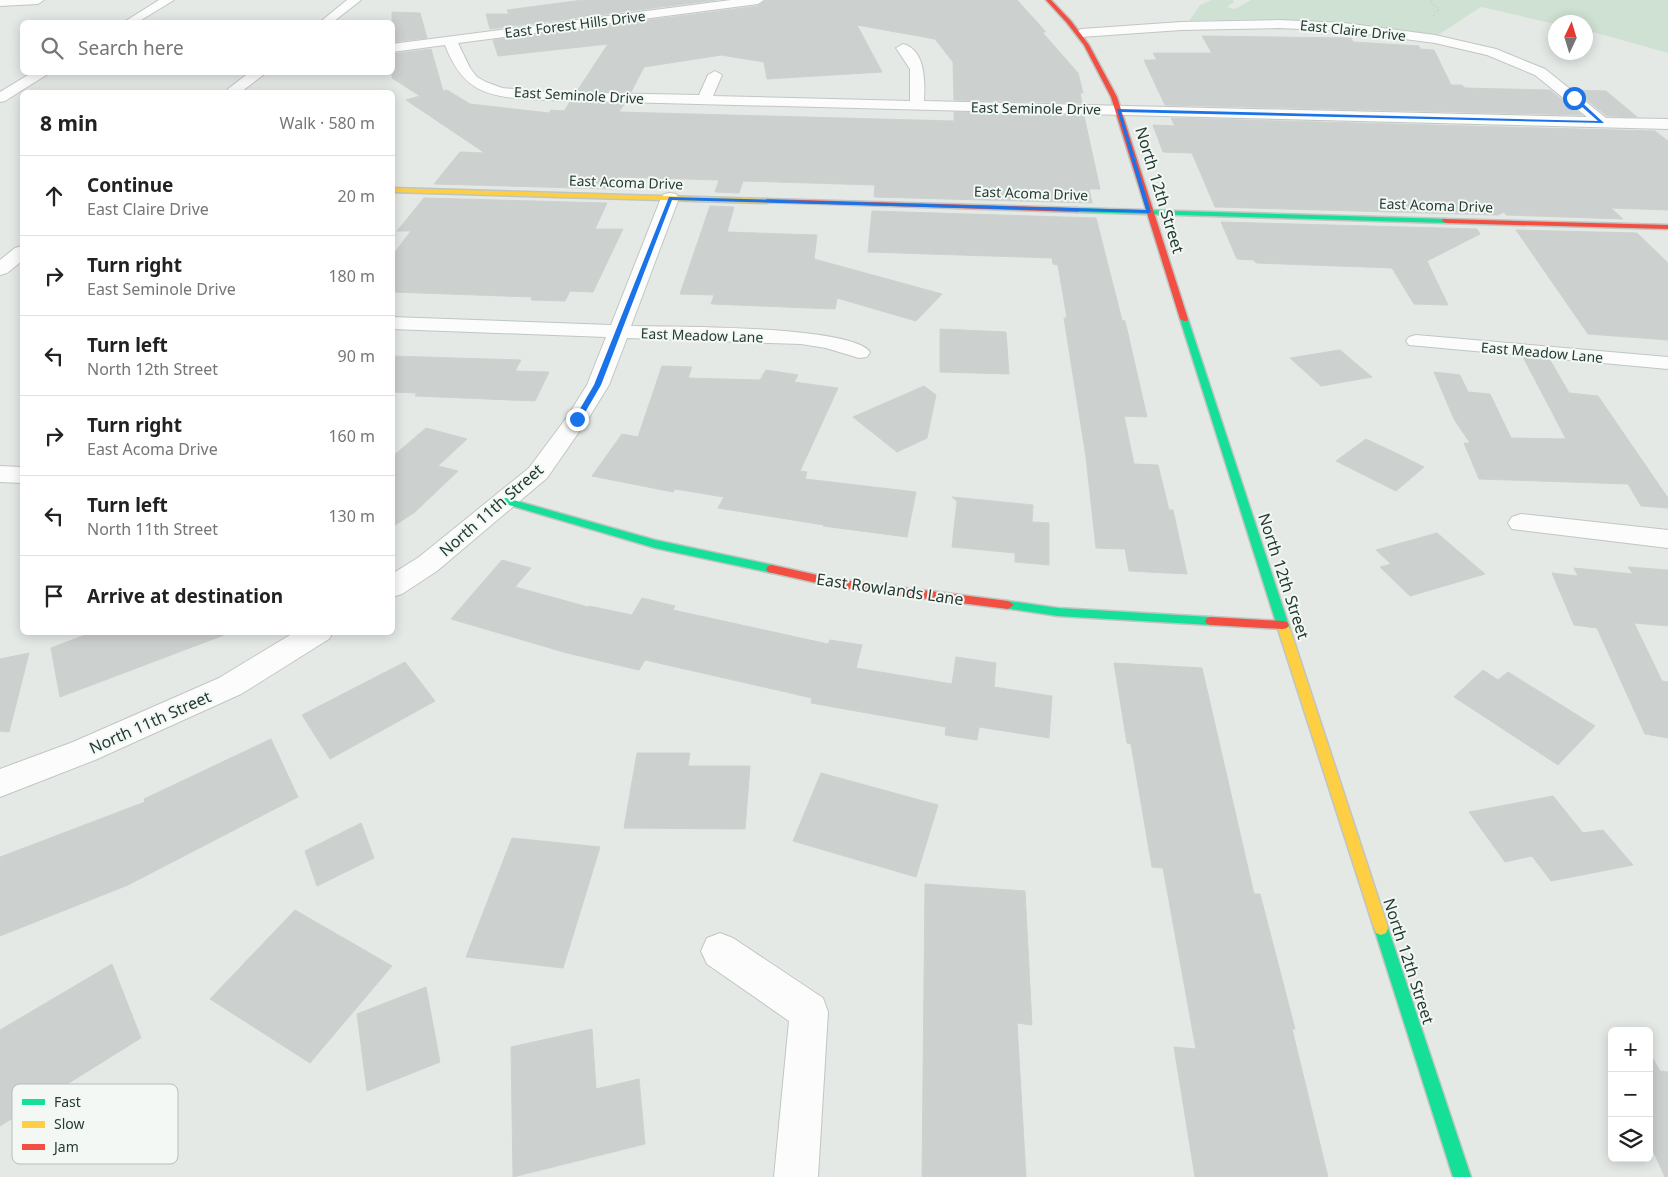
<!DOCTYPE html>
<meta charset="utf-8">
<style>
body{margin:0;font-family:"Noto Sans",sans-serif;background:#f2f2f2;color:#222}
.controls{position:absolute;right:15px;bottom:15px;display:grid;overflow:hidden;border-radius:8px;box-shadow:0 2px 12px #0003}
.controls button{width:45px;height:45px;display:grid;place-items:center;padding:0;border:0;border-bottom:1px solid #e0e0e0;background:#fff;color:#222;font:25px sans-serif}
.compass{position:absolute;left:1548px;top:15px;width:45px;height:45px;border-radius:50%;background:#fff;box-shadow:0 2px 12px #0003;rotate:4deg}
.stop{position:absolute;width:15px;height:15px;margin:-11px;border:4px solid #1a73e8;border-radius:50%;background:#fff}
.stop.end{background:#1a73e8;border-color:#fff;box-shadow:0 1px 5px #0008}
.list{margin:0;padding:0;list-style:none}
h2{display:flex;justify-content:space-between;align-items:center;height:65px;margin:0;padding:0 20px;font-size:21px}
h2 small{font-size:16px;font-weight:400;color:#767676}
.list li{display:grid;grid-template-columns:32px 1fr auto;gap:15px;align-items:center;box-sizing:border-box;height:80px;padding:0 20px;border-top:1px solid #e0e0e0}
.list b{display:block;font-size:19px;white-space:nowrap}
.list p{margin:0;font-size:16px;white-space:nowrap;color:#767676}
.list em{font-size:16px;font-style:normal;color:#767676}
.icon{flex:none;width:28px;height:28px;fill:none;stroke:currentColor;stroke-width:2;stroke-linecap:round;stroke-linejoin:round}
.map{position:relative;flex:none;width:1668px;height:1177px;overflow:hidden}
.search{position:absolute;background:#fff;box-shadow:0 2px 12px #0003;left:20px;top:20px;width:375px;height:55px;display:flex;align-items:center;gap:12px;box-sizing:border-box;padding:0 18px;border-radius:8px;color:#767676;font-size:19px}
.panel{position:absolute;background:#fff;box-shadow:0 2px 12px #0003;left:20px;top:90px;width:375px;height:545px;border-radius:8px}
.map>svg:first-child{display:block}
</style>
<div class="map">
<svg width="1668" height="1177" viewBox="0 0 1668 1177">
<rect width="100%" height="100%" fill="#e4e9e6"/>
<path fill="#cfe1d2" d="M1212 0H1233L1234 2 1227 7 1235 9 1251 0H1668V53L1586 30V22L1555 24 1481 7 1438 35C1355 23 1273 17 1189 21L1200 5Z"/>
<path fill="#ccd0ce" stroke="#cdd2cf" d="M583 0H716L490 29 486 14H509L507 10Z
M766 0H1017L1046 32H1042L1078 73 1083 93H1080L1082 103 954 100 953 62 935 39 857 25 882 72 767 79 764 62 721 55 644 67 631 92 577 91 608 44 498 56 493 40 758 6Z
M392 12 420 13 427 38 392 42Z
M1202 36 1351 38 1353 42 1419 46 1420 49 1434 50 1451 85H1462L1465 88 1550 90 1582 115 1165 105 1144 60H1157L1153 53H1212Z
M431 49 443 91 447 90 470 104 549 113 551 110 564 111 570 102 624 104 619 112 916 120 954 121V112L1084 116 1100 189H1089L1092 203 874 197 875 185 743 181 739 193 715 192 719 180 618 177 613 189 434 184 460 152 485 153 406 100 420 96 392 78V54Z
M1574 90 1606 91 1637 117 1607 116Z
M1171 118 1655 131 1668 141V210L1611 208 1623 219 1506 215 1504 212 1498 215 1215 207 1192 153 1163 152 1153 125 1175 126Z
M424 198 607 203 595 229H623L593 292 570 291 565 301 531 300 532 297 392 292V256L411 231H397Z
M710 206 734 207 727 232 817 235 814 259 942 294 916 321 837 298 835 309 711 304 714 295 680 294Z
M872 211 1096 218 1122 320 1125 321 1147 417 1124 416 1134 464 1158 465 1169 510H1173L1187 574 1129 571 1125 549 1096 548 1086 457 1064 318H1067L1058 265 1053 264 1052 258 868 252Z
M1221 222 1477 229 1480 234 1427 261 1448 305 1414 304 1392 268 1256 263 1254 260 1237 259Z
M1516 230 1637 233 1668 263V340L1588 334Z
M940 329 1006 332 1009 374 940 372Z
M1340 350 1372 377 1321 386 1290 358Z
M392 356 521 360 515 371 549 372 535 401 415 396 417 393 392 392Z
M1523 357 1550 360 1569 393 1598 396 1668 498V508L1641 506 1628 484 1479 479 1464 443H1470L1454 419 1434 372 1460 375 1468 392 1490 394 1511 438 1566 439Z
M662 366 692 367 688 378 760 380 766 370 798 375 794 382 838 388 800 471 807 472 805 479 916 492 907 537 823 526 824 525 718 508 724 497 675 489 673 492 592 476 622 434 638 437Z
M924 386 936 395 927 438 897 452 853 417Z
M426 428 467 439 438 466 458 471 415 512 392 527V457Z
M1366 439 1400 455 1424 467 1396 491 1336 461Z
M952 497 1033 505 1032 522 1049 523V565L1015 562V553L952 547 957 501Z
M1437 533 1485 574 1410 596 1380 567 1391 564 1376 550Z
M502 560 531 568 515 587 588 607 589 606 632 615 642 598 675 606 673 610 828 644 830 640 862 645 856 668 952 684 956 657 996 663 994 687 1052 696 1049 738 979 727 977 740 945 735 946 727 811 703 812 698 645 660 639 670 567 653 451 619Z
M1628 567 1668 570V626L1634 623 1662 681 1668 682V738L1645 734 1597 628 1574 625 1552 573 1578 576 1574 568 1633 574Z
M93 632H223L224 635 60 697 51 648Z
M29 653 9 732 0 731V659Z
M405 662 435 701 330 759 302 715Z
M1114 663 1202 668 1254 894H1260L1295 1029H1292L1328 1177H1195L1174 1047 1196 1049 1163 868 1152 867 1131 744 1127 743Z
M1483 670 1498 680 1508 672 1595 726 1558 765 1454 697Z
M271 739 298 797 128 885 0 936V857L145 802 144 799Z
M637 753H690L688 766H750L745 829 624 828Z
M821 773 938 805 916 877 793 841Z
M1553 796 1583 833 1603 830 1633 865 1551 881 1532 856 1505 862 1469 812Z
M361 823 374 858 317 886 305 851Z
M512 838 600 847 563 968 466 957Z
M925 884 1025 891 1032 1025 1017 1023 1026 1177H922Z
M295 910 392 966 310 1063 210 999Z
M112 964 141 1038 0 1126V1030Z
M426 987 440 1062 367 1091 357 1014Z
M592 1029 596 1089 639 1079 645 1144 513 1177 511 1047Z
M1649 1052 1660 1071 1668 1072V1177H1665L1649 1142Z"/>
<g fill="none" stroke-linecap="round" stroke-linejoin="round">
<defs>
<path id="street" d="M0 0H44L38 4 0 6Z
M159 0H174L138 22H124Z
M347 0H361L333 22H320Z
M731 0H764L758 4 458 43 470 68 477 77 486 82 502 88 546 92 699 95 708 75 715 71 722 75 713 96 910 101V69L896 48 903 44C926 50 925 83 924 101L1587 117 1535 75 1487 55 1435 43 1344 31 1279 28 1181 30 1081 37 1075 33 1081 29 1181 22 1279 20 1344 23 1435 35 1496 49 1545 69 1606 118 1668 119V129L546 100C495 97 465 98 445 45L392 52V44Z
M33 72H51L5 101 0 102V92Z
M250 72H267L241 92H226L228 89Z
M670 193 676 194 679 198 631 326C670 327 851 325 870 352L867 357 859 358 826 348 801 344 627 338 609 385 588 419 547 478 437 571 402 594 392 597V574L419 557 529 468 567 417 587 385 606 337 392 329V317L611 325 661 198 664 194Z
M22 246V261L7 273 0 275V260L15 248Z
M1416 335 1668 357V369L1409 345 1406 341 1409 337Z
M0 466 22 467V483L0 482Z
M1521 514 1668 530V548L1512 529 1508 523 1512 517Z
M295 632H333L329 639 241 694 95 760 0 797V769L73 742 219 678Z
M720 933 733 938 823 998 828 1012 818 1177H774L789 1021 707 964 701 951 707 938Z"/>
<path id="fast" d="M1074 208 1446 219 1450 221 1446 223 1077 212 1073 210Z
M1181 317H1184L1188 319 1290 629 1288 632H1280L1278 629 1180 319Z
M506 498 655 540 772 565 778 569 772 573 655 548 502 503 501 501 502 499Z
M1008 601 1058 608 1211 617 1215 618 1217 621 1215 624 1211 625 1058 616 1004 608 1002 605Z
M1381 921 1386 923 1388 928 1471 1177H1453L1374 928 1376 923Z"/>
<path id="slow" d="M392 188 767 199 771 201 767 203 392 192Z
M1284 625 1288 626 1290 629 1388 928 1386 933 1381 935 1376 933 1374 928 1278 629 1280 626Z"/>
<path id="jam" d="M1046 0H1051L1071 21 1089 45 1117 97 1188 319 1187 321H1184L1180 319 1111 97 1084 45 1067 23Z
M767 199 1077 208 1081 210 1077 212 765 202V200Z
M1443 219 1668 225V229L1446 223 1442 221Z
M772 565 835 579 1008 601 1014 605 1008 609 835 587 768 572 766 569 768 566Z
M1211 617 1283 621 1287 622 1289 625 1287 628 1283 629 1211 625 1207 624 1205 621 1207 618Z"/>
</defs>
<use href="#street" stroke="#c1c6c3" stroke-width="2"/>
<use href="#fast" stroke="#bfc5c2" stroke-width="3"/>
<use href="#slow" stroke="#bfc5c2" stroke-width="3"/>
<use href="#jam" stroke="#bfc5c2" stroke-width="3"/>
<path stroke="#c1c9c4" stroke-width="1" stroke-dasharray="1 2" stroke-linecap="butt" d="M1432 0 1430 3 1438 7 1439 11 1435 12 1433 18"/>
<use href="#street" fill="#fbfcfb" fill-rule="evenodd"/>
<use href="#fast" fill="#16e098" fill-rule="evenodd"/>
<use href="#slow" fill="#ffcf43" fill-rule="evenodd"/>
<use href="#jam" fill="#f24e42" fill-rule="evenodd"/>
</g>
<path fill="#1a73e8" d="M1576 97 1604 123 1121 112 1151 212 1149 213 672 200 601 385 580 421 574 419 594 385 669 197 1146 210 1117 109 1598 121 1572 98Z"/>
<g text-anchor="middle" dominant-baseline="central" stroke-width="4" stroke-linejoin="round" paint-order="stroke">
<g font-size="14" fill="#233b32" stroke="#f3f8f5">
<text transform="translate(575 24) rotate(-7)">East Forest Hills Drive</text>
<text transform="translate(1353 30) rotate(6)">East Claire Drive</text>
<text transform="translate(579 95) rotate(3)">East Seminole Drive</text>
<text transform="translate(1036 108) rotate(1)">East Seminole Drive</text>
<text transform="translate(626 182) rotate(2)">East Acoma Drive</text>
<text transform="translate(1031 193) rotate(2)">East Acoma Drive</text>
<text transform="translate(1436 205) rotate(2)">East Acoma Drive</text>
<text transform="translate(702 335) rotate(2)">East Meadow Lane</text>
<text transform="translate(1542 352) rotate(5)">East Meadow Lane</text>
</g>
<g font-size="16" fill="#233b32" stroke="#f3f8f5">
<text transform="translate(1160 190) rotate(73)">North 12th Street</text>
<text transform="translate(491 510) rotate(-41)">North 11th Street</text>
<text transform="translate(1284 576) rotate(72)">North 12th Street</text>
<text transform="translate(890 589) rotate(8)">East Rowlands Lane</text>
<text transform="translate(150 722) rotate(-24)">North 11th Street</text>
<text transform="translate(1409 961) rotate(72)">North 12th Street</text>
</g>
</g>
<rect x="12" y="1084" width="166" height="80" rx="8" fill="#f3f8f5" stroke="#b5bfba" stroke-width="1"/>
<rect x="22" y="1099" width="23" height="6" fill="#16e098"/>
<rect x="22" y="1121" width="23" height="7" fill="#ffcf43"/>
<rect x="22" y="1144" width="23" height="6" fill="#f24e42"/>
<g font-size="14" fill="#233b32">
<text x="54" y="1107">Fast</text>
<text x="54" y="1129">Slow</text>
<text x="54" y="1152">Jam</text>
</g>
</svg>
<div class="controls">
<button>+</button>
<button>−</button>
<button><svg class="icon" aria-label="layers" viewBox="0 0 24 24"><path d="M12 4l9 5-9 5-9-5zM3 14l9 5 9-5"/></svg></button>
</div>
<svg class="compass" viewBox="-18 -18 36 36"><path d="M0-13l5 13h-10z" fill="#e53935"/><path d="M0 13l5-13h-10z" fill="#767676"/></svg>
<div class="stop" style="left:1574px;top:98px"></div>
<div class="stop end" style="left:577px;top:419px"></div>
<div class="search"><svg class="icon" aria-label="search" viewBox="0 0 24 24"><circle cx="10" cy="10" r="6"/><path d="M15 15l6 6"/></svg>Search here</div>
<section class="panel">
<h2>8 min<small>Walk · 580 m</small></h2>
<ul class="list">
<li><svg class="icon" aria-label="ahead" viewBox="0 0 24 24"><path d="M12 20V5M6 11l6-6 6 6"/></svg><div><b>Continue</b><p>East Claire Drive</p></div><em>20 m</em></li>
<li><svg class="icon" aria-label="right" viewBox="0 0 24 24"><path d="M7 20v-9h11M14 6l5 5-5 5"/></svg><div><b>Turn right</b><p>East Seminole Drive</p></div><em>180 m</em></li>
<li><svg class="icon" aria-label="left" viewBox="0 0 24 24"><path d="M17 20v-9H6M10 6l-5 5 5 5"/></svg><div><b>Turn left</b><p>North 12th Street</p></div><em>90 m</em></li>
<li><svg class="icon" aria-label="right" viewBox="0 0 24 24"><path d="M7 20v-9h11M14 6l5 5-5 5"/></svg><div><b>Turn right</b><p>East Acoma Drive</p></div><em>160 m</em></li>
<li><svg class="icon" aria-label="left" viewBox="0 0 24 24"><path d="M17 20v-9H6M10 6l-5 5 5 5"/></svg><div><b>Turn left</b><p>North 11th Street</p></div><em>130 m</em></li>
<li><svg class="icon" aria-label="arrive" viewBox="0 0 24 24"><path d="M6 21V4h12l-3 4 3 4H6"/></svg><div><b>Arrive at destination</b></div></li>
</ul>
</section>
</div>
